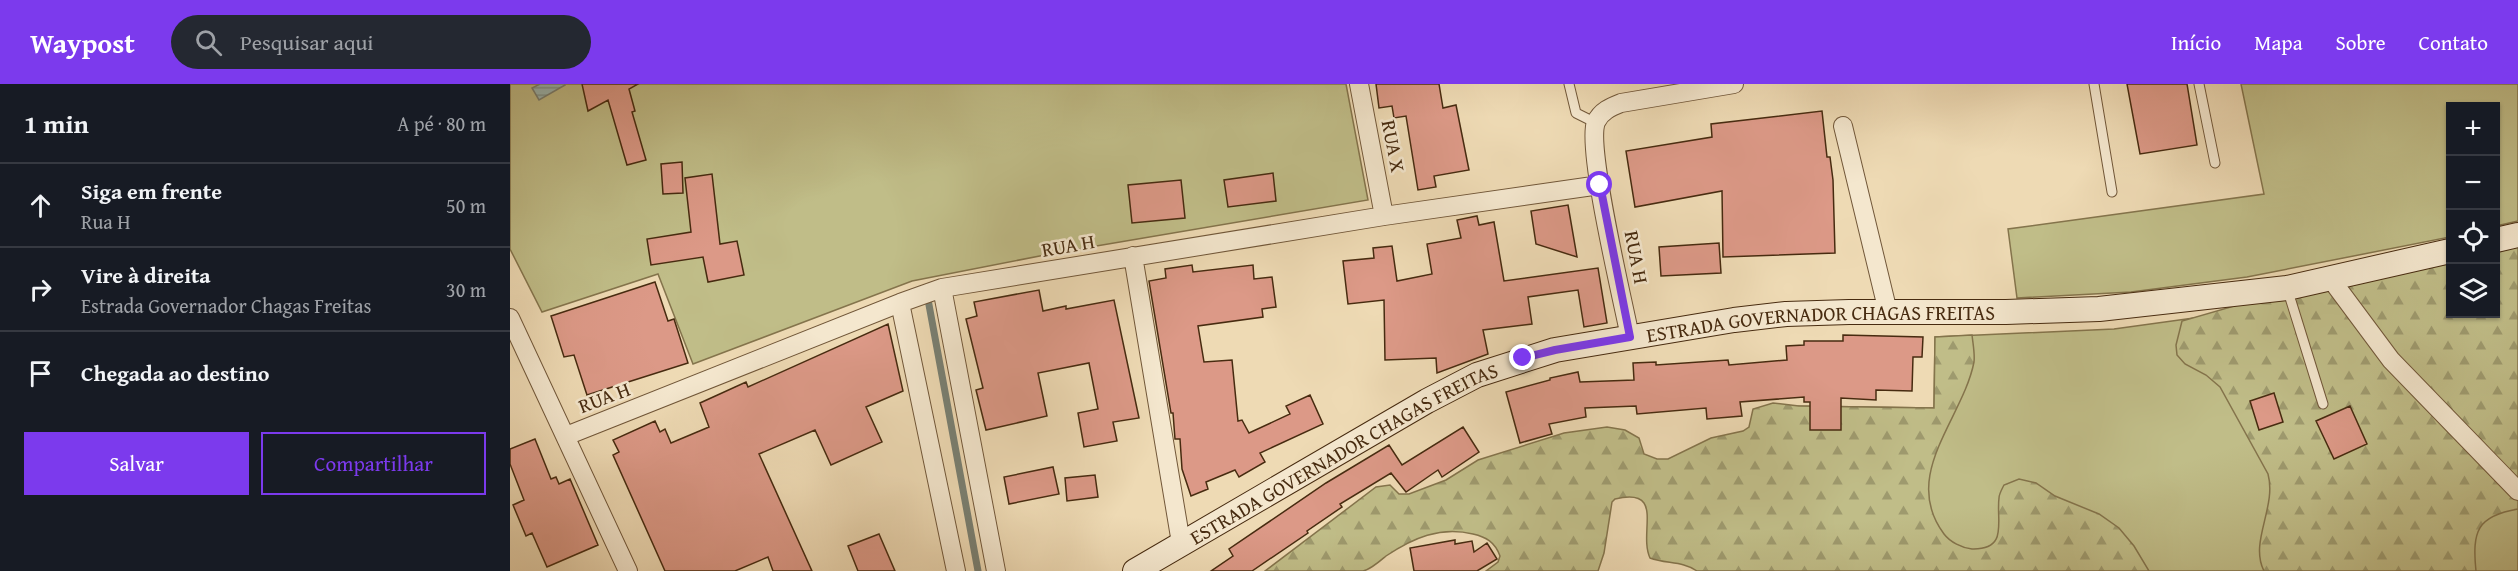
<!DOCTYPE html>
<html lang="pt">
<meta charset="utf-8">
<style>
body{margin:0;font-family:"Gentium Book Plus",serif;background:#242831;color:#f1f3f6}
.controls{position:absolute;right:18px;top:18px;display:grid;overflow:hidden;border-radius:0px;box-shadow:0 2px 4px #0004}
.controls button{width:54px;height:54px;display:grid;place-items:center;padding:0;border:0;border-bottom:2px solid #363941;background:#171b24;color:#f1f3f6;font:30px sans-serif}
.stop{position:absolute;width:18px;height:18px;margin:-14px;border:4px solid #7c3aed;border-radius:50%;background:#fff}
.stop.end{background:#7c3aed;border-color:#fff;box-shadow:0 2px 6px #0008}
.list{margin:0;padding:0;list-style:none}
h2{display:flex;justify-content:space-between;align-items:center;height:78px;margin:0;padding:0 24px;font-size:26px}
h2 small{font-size:20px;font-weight:400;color:#9ea1a6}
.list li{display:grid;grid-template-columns:39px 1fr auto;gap:18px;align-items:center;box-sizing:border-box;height:84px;padding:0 24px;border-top:2px solid #363941}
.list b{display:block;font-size:22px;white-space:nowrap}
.list p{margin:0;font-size:20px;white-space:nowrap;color:#9ea1a6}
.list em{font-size:20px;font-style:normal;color:#9ea1a6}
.actions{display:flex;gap:12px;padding:18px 24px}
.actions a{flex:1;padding:14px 0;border:2px solid #7c3aed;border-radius:0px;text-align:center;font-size:21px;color:#7c3aed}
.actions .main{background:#7c3aed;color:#fff}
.icon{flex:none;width:33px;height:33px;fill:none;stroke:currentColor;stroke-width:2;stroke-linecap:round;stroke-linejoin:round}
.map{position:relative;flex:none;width:2008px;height:487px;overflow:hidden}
header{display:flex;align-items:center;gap:36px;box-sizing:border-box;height:84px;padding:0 30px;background:#7c3aed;color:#fff}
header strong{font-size:28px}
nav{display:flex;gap:33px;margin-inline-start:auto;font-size:21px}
.search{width:420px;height:54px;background:#242831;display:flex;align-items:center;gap:15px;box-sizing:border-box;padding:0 21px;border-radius:33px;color:#9ea1a6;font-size:22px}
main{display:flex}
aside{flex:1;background:#171b24}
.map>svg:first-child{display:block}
</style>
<header>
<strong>Waypost</strong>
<div class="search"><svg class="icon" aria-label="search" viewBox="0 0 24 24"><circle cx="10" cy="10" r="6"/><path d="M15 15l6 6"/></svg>Pesquisar aqui</div>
<nav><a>Início</a><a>Mapa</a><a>Sobre</a><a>Contato</a></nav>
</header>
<main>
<aside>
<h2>1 min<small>A pé · 80 m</small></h2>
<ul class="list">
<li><svg class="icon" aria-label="ahead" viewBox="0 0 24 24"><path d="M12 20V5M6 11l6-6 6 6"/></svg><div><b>Siga em frente</b><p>Rua H</p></div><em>50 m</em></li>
<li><svg class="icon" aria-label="right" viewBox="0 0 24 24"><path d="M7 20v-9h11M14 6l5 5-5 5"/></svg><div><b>Vire à direita</b><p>Estrada Governador Chagas Freitas</p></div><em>30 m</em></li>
<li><svg class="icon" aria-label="arrive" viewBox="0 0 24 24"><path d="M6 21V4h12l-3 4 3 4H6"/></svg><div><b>Chegada ao destino</b></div></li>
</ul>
<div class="actions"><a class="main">Salvar</a><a>Compartilhar</a></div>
</aside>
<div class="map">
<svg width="2008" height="487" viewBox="0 0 2008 487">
<defs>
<pattern id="forest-firs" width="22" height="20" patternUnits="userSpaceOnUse" patternTransform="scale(1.5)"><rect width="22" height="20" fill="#c0bd88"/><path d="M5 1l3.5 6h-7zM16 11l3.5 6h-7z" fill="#9e9a6e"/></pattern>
<pattern id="water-rules" width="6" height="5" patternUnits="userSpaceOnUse" patternTransform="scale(1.5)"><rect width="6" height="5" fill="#9bb9b5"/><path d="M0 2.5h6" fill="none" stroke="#809792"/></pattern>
</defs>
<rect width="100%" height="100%" fill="#eedab4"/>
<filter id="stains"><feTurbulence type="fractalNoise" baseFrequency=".00333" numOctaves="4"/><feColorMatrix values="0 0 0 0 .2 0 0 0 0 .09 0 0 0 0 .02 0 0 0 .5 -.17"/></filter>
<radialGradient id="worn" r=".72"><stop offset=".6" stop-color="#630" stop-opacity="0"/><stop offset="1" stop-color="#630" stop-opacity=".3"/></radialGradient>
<path fill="#c0bd88" stroke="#84744c" stroke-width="1.5" d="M0 0H836L858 116 545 169 402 197 183 280 148 190 32 228 0 165Z
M1731 0H2008V137L1986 142V22H1940V153L1737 193 1621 208 1507 214 1498 145 1754 110Z
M2008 170V487H1187L1289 322 1424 324 1425 253 1604 245 1749 225 1986 230Z"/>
<path fill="url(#forest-firs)" stroke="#84744c" stroke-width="1.5" d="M2008 141V425C1967 432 1962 447 1966 487H1754C1739 458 1767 423 1758 390L1710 303 1696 291 1675 280 1667 271 1666 261 1672 237 1940 160V230H1986V147Z
M1462 251C1463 260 1465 270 1464 278 1453 335 1390 391 1434 450 1440 458 1452 464 1462 465 1499 466 1486 437 1489 414 1489 410 1492 405 1494 401L1509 395 1526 399 1545 412 1589 430 1609 444 1624 462 1639 487H1187C1173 477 1156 480 1140 474 1128 448 1156 403 1105 415L1102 418 1094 469 1088 487H976L988 478 990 472C985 458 976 453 963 450 930 442 903 454 876 472 870 477 860 486 853 487 824 487 786 487 755 487L866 403 880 401 889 410H899L936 396 968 376 1054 349 1097 343 1115 346 1129 354 1134 370 1147 375H1158L1201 354 1233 347 1239 343 1243 325 1263 319 1289 322 1424 324 1425 253Z"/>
<path fill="url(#water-rules)" stroke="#798073" stroke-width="1.5" d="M30 0H54L55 1 29 16 22 4Z"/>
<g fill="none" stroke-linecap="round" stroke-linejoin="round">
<path stroke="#798073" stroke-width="7" d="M417 210 468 487"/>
</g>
<path fill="#dc9987" stroke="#472b10" stroke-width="1.5" d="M72 0H128L119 5 125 27 122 28 136 76 117 81 98 16 78 27Z
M866 0H929L933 24 946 21 959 86 924 92 926 103 908 106 896 32 884 34 882 22 869 24Z
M1617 0H1677L1687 61 1630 70Z
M1312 27 1317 73H1320L1323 96 1325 169 1213 173 1212 107 1125 123 1116 67 1202 53 1201 40Z
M172 78 173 109 153 110 151 80Z
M763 89 766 117 718 123 714 96Z
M202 90 210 160 227 157 234 191 198 198 193 173 141 181 137 155 181 148 175 94Z
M671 96 675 134 622 139 618 101Z
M1058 121 1067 173 1026 160 1021 127Z
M967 132 969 141 984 138 994 197 1088 184 1097 239 1074 243 1068 206 1018 213 1022 240 973 246 978 270 927 289 926 274 875 276 874 216 838 220 833 177 864 174 863 164 882 162 887 197 922 190 917 160 951 154 947 136Z
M1209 159 1211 189 1151 192 1149 163Z
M682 181 683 188 743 181 744 195 762 193 766 223 752 225 753 233 688 242 694 278 722 276 728 337 732 336 739 349 780 330 776 322 800 311 813 340 750 369 755 378 729 393 725 386 696 398 698 405 681 412 672 385 670 355H665L663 329H661L639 197 656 194 655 185Z
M145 198 158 237 164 235 178 279 77 311 64 271 54 273 41 232Z
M529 206 533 227 556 222V225L604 216 629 334 603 338 607 357 574 363 568 329 588 325 579 279 528 289 537 332 476 346 466 306 473 304 456 235 467 232 464 218Z
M378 240 393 307 356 323 372 358 321 381 305 346 249 370 302 487H263L258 473 225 487H155L103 371 109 368 103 356 145 337 150 348 155 345 161 359 199 343 190 319 236 298 238 303Z
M1333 251 1413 253 1412 273H1403L1402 307 1366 306V316L1331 314V346H1300V318H1294V313L1230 318 1232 332 1197 335 1196 324 1127 330 1126 322 1075 324 1076 333 1039 340 1042 350 1010 359 996 308 1040 296V294L1068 288 1070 298 1124 296 1123 279 1146 278V281L1218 276 1219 281 1277 276 1276 262 1294 261V257H1333Z
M1764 309 1773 338 1749 346 1740 317Z
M1840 322 1857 360 1824 375 1806 337Z
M953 343 969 368 932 393 928 386 896 408 881 389 830 420 832 423 797 447 798 449 742 487H701L723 472 719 465 816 399 879 361 892 381Z
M25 355 41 395 46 393 49 400 60 395 88 461 37 483 22 449 16 452 3 421 14 416 0 380V365Z
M543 383 549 410 499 420 494 393Z
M585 391 588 413 557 417 555 394Z
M369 450 385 487H348L338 462Z
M945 456V460L962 457 964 468 977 459 987 475 967 487H904L900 464Z"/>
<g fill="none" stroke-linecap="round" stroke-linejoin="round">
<defs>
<path id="service" d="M1059 0 1066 29 1086 39
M1584 0 1602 108
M1689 0 1705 79
M1777 204 1813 320"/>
<path id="minor" d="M849 0 874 132
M1333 42 1378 228
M623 172 671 459
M1820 194 1881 276 2008 407
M432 204 486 487
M390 219 446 487
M0 234 118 487
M1120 253C1113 217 1076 64 1086 38 1091 27 1101 23 1111 19L1224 0
M56 352 390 219 432 204 874 132 1090 101"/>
<g id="secondary">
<path d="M1986 156 2008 151"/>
<path id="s1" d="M625 487 917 317 967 291 1045 266 1224 236 1276 230 1339 228H1496L1589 225 1777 204 1940 167"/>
</g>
</defs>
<use href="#service" stroke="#715739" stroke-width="11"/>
<use href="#minor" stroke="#715739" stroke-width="20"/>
<use href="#secondary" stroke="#472b10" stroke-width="26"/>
<use href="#service" stroke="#f4e7ce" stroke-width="9"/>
<use href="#minor" stroke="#f4e7ce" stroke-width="18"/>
<use href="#secondary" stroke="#f4e7ce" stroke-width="24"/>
</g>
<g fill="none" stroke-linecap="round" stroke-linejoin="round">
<path stroke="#7c3aed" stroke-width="8" d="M1013 274 1045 266 1120 253 1090 101"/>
</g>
<g text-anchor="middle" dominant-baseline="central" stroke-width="5" stroke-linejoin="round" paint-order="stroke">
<g font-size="20" fill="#472b10" stroke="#f4e7ce">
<text transform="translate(884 62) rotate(79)">RUA X</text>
<text transform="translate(558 161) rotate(-10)">RUA H</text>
<text transform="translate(1127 173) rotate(79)">RUA H</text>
<text stroke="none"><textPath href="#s1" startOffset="744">ESTRADA GOVERNADOR CHAGAS FREITAS</textPath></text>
<text transform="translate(94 313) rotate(-21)">RUA H</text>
<text stroke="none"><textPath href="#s1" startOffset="240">ESTRADA GOVERNADOR CHAGAS FREITAS</textPath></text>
</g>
</g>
<rect width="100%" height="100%" filter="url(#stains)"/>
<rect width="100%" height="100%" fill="url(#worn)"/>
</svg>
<div class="controls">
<button>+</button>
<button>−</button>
<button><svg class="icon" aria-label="locate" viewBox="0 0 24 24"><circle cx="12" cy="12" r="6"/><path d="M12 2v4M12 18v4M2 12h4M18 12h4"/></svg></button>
<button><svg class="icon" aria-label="layers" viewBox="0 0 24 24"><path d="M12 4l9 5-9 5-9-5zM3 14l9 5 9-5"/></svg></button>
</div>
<div class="stop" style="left:1090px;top:101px"></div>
<div class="stop end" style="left:1013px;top:274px"></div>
</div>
</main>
